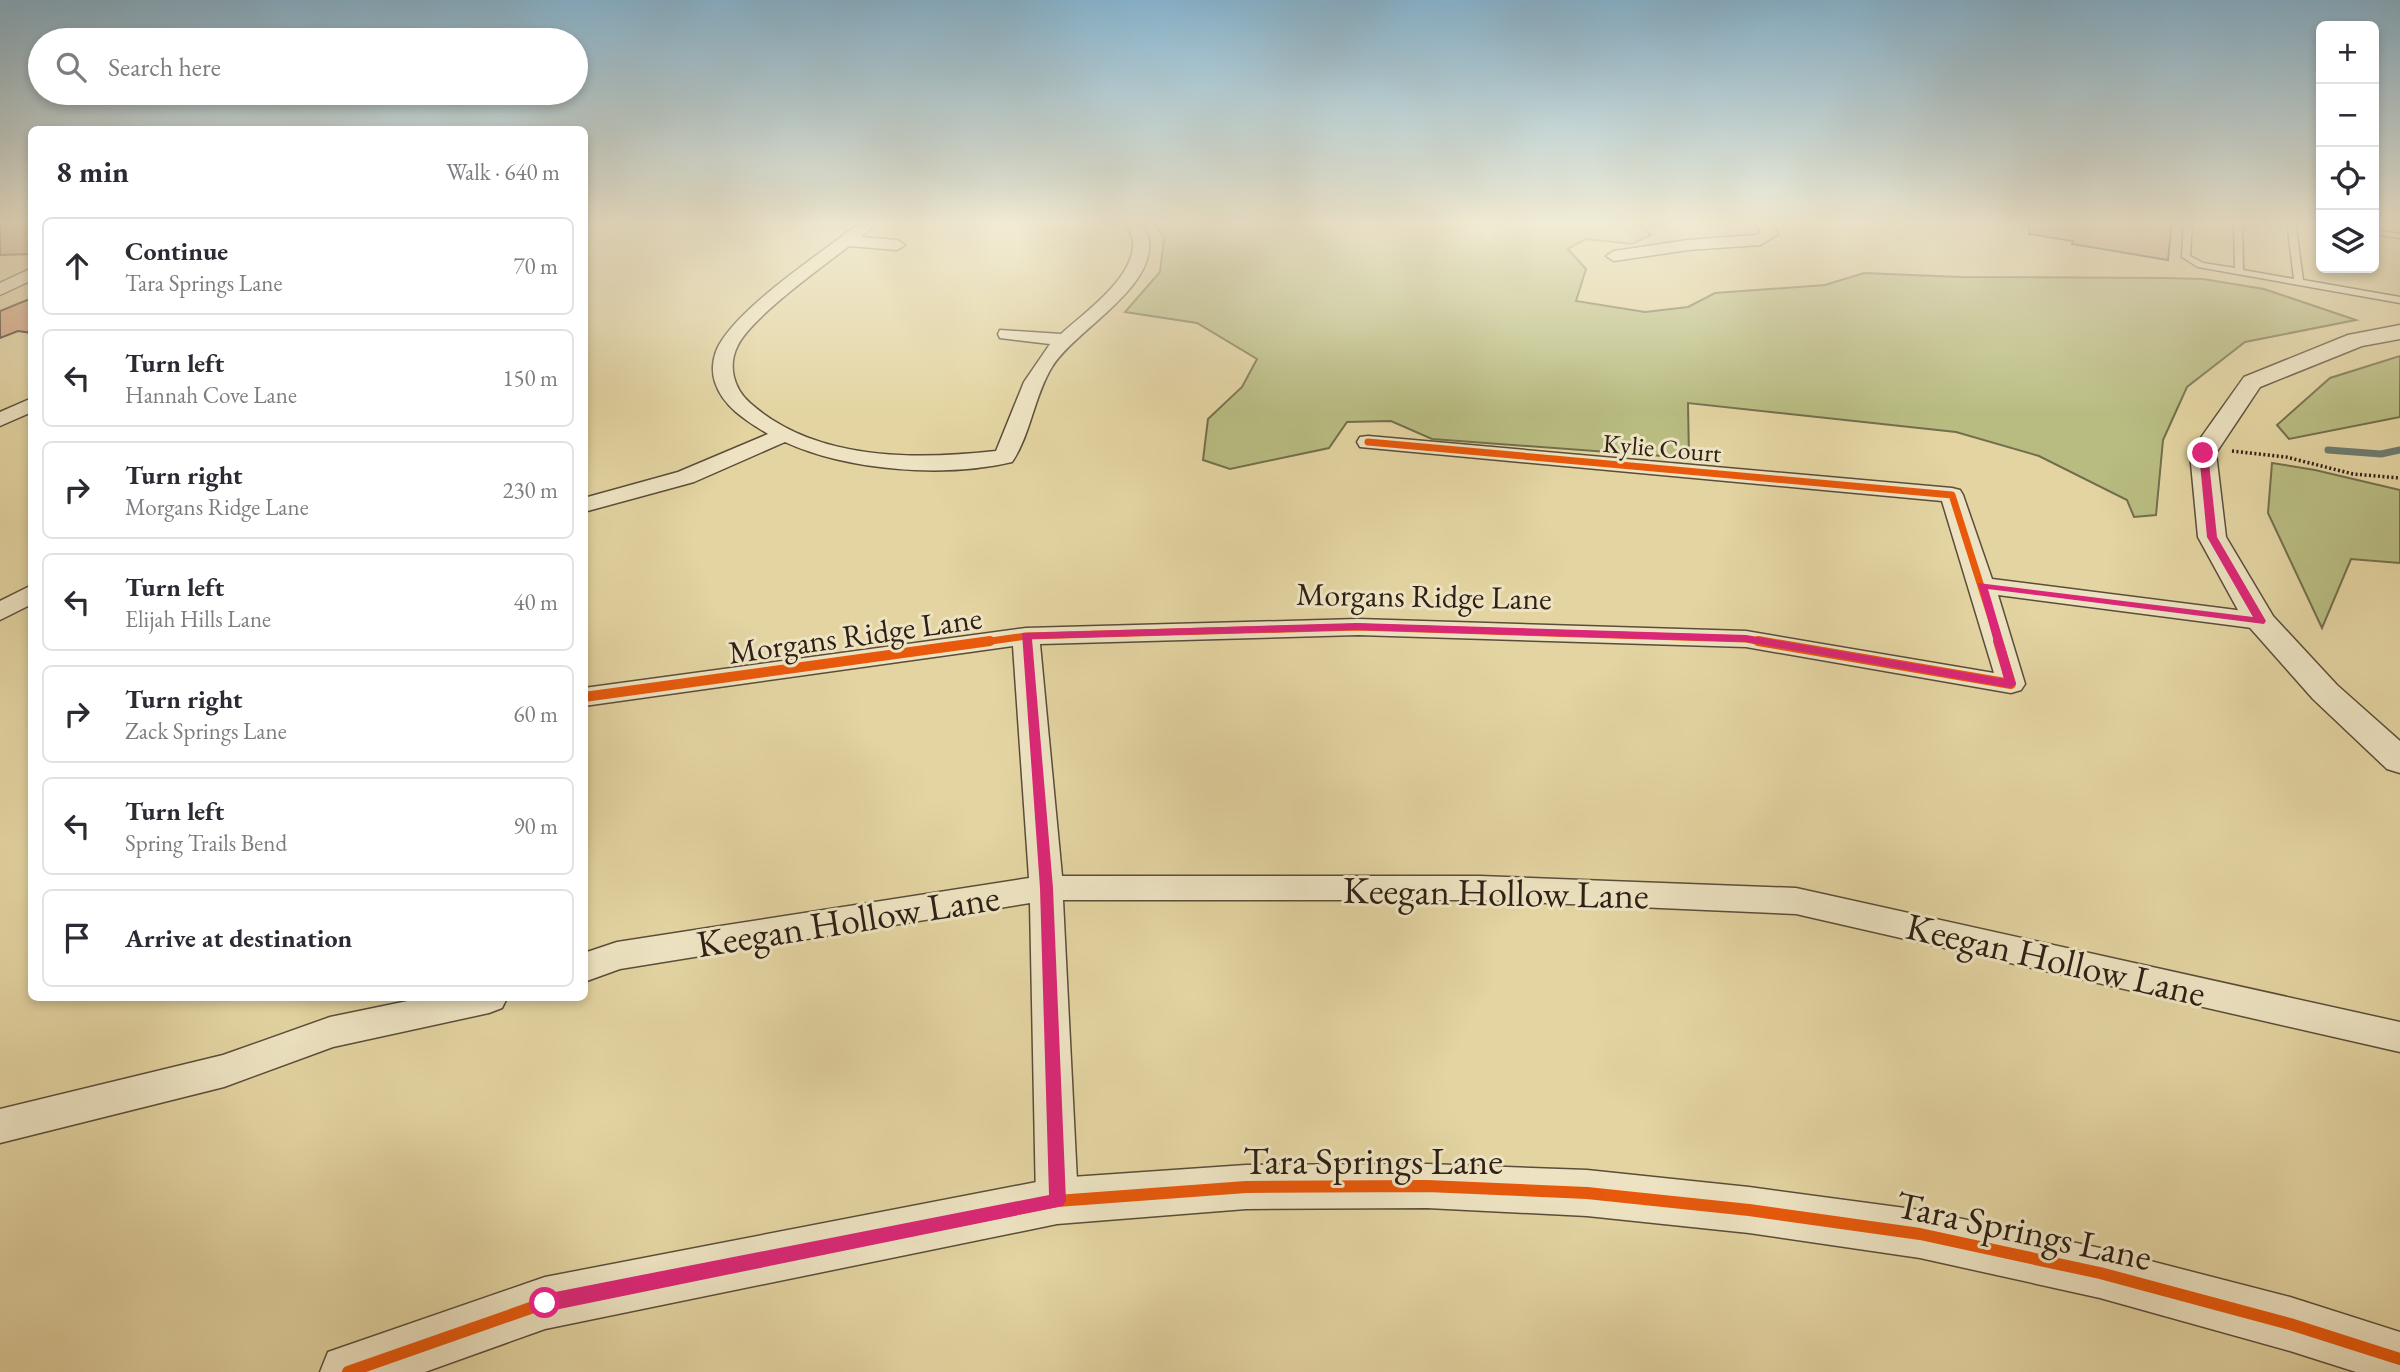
<!DOCTYPE html>
<meta charset="utf-8">
<style>
body{margin:0;font-family:"EB Garamond",serif;background:#f2f2f3;color:#2b2b33}
.controls{position:absolute;right:21px;top:21px;display:grid;overflow:hidden;border-radius:10px;box-shadow:0 4px 10px #0003}
.controls button{width:63px;height:63px;display:grid;place-items:center;padding:0;border:0;border-bottom:2px solid #e1e1e2;background:#fff;color:#2b2b33;font:35px sans-serif}
.stop{position:absolute;width:21px;height:21px;margin:-16px;border:5px solid #db2777;border-radius:50%;background:#fff}
.stop.end{background:#db2777;border-color:#fff;box-shadow:0 2px 7px #0008}
.list{margin:0;padding:0;list-style:none}
h2{display:flex;justify-content:space-between;align-items:center;height:91px;margin:0;padding:0 28px;font-size:30px}
h2 small{font-size:23px;font-weight:400;color:#7c7c81}
.list li{display:grid;grid-template-columns:46px 1fr auto;gap:21px;align-items:center;box-sizing:border-box;height:98px;margin:0 14px 14px;padding:0 14px;border:2px solid #e1e1e2;border-radius:10px}
.list b{display:block;font-size:26px;white-space:nowrap}
.list p{margin:0;font-size:23px;white-space:nowrap;color:#7c7c81}
.list em{font-size:23px;font-style:normal;color:#7c7c81}
.icon{flex:none;width:38px;height:38px;fill:none;stroke:currentColor;stroke-width:2;stroke-linecap:round;stroke-linejoin:round}
.map{position:relative;flex:none;width:2400px;height:1372px;overflow:hidden}
.search{position:absolute;background:#fff;box-shadow:0 4px 10px #0003;left:28px;top:28px;width:560px;height:77px;display:flex;align-items:center;gap:18px;box-sizing:border-box;padding:0 24px;border-radius:38px;color:#7c7c81;font-size:26px}
.panel{position:absolute;background:#fff;box-shadow:0 4px 10px #0003;left:28px;top:126px;width:560px;height:875px;border-radius:10px}
.map>svg:first-child{display:block}
</style>
<div class="map">
<svg width="2400" height="1372" viewBox="0 0 2400 1372">
<rect width="100%" height="100%" fill="#e3d4a1"/>
<filter id="stains"><feTurbulence type="fractalNoise" baseFrequency=".00286" numOctaves="4"/><feColorMatrix values="0 0 0 0 .2 0 0 0 0 .09 0 0 0 0 .02 0 0 0 .5 -.17"/></filter>
<radialGradient id="worn" r=".72"><stop offset=".6" stop-color="#630" stop-opacity="0"/><stop offset="1" stop-color="#630" stop-opacity=".3"/></radialGradient>
<path fill="#b8bc81" stroke="#736e4c" stroke-width="2" d="M1153 221H1639L1651 235 1632 244 1586 239 1568 249 1586 269 1576 301 1645 312 1688 307 1715 293 1825 285 1864 273 1960 277 2165 278 2203 279 2264 289 2356 320 2245 342 2187 387 2163 440 2156 515 2134 517 2127 500 2039 456 1956 432 1688 403 1689 458 1432 439 1391 421 1347 422 1329 448 1230 469 1203 460 1208 419 1242 387 1257 359 1197 323 1125 312 1160 272 1164 238Z
M2400 356V417L2289 439 2277 425 2330 378Z
M2272 463 2315 470 2400 490V563L2351 559 2322 628 2268 513Z"/>
<g fill="none" stroke-linecap="round" stroke-linejoin="round">
<path stroke="#6c7b6f" stroke-width="7" d="M2328 450 2381 454 2400 450"/>
</g>
<path fill="#d19974" stroke="#2e2016" stroke-width="2" d="M0 221H32V254L0 255Z
M2030 221H2172L2168 260 2072 244 2073 241 2029 234Z
M32 298V333L18 331 0 338V311Z"/>
<g fill="none" stroke-linecap="round" stroke-linejoin="round">
<defs>
<path id="service" d="M2184 221H2192L2190 256 2203 263 2235 268 2234 221H2242L2243 270 2294 279 2287 221H2295L2303 280 2400 297V303L2198 267 2182 257Z
M2296 221 2321 222V226Z
M2374 230 2400 234V238L2374 234Z"/>
<path id="minor" d="M862 221H879L861 237 897 240 905 245 897 250 849 246C821 268 753 316 738 345 727 366 734 389 750 403 815 461 915 460 996 451L1024 382 1050 344 1000 338 998 334 1000 330 1061 334C1085 312 1136 277 1133 241 1132 234 1127 227 1124 221H1140C1143 227 1148 234 1149 240 1155 289 1075 330 1052 367 1034 396 1031 434 1012 462 945 478 848 471 785 442L694 482 584 512V498L678 472 768 434C747 421 723 407 715 382 711 370 713 356 719 345 743 303 822 253 862 221Z
M1755 221H1771L1778 234 1760 245 1688 250 1614 261 1606 256 1614 251 1688 240 1756 235 1761 232Z
M32 268V280L0 295V283Z
M32 398V412L0 426V412Z
M1368 436 1952 488 1960 490 1963 495 1992 579 2260 613 2269 615 2273 621 2269 627 2260 629 1998 595 2025 684 2021 690 2011 693 1746 647 1358 635 1040 644 1062 876H1480L1796 888 2400 1022V1052L1796 914 1480 900H1063L1078 1201 1072 1215 1057 1220 1042 1215 1036 1201 1030 903 620 969 584 982V953L617 942 1029 878 1013 646 584 706V688L1026 628 1358 619 1746 631 1994 673 1942 501 1360 447 1357 442 1360 437Z
M32 585V604L0 620V601Z
M422 998H507L502 1008 489 1013 333 1047 224 1087 0 1143V1109L223 1055 330 1017Z"/>
<path id="tertiary" d="M2400 325V339L2362 346 2260 387 2216 453 2226 537 2273 616 2337 685 2400 741V773L2387 769 2313 699 2244 621 2198 537 2190 453 2244 377 2348 335Z
M1427 1164 1587 1170 1749 1187 1920 1210 2100 1248 2290 1297 2400 1332V1372H2356L2290 1351 2100 1298 1920 1258 1749 1233 1587 1216 1427 1208 1246 1209 1057 1224 545 1329 425 1372H320L328 1352 545 1277 1057 1178 1246 1165Z"/>
</defs>
<use href="#service" stroke="#5b4d39" stroke-width="3"/>
<use href="#minor" stroke="#5b4d39" stroke-width="3"/>
<use href="#tertiary" stroke="#5b4d39" stroke-width="3"/>
<path stroke="#2e2016" stroke-width="3.5" stroke-dasharray="2 2.5" stroke-linecap="butt" d="M2232 451 2286 457 2353 474 2400 478"/>
<use href="#service" fill="#ede3c2" fill-rule="evenodd"/>
<use href="#minor" fill="#ede3c2" fill-rule="evenodd"/>
<use href="#tertiary" fill="#ede3c2" fill-rule="evenodd"/>
<defs>
<path id="cycleway-far2" d="M1368 442 1952 495 1999 643
M977 643 1026 636 1358 627 1746 639 1768 643"/>
<path id="cycleway-far1" d="M1758 641 2011 684 1998 641
M584 697 990 641"/>
<path id="cycleway" d="M348 1372 545 1303 1057 1201 1246 1187 1427 1186 1587 1193 1749 1210 1920 1234 2100 1273 2290 1324 2400 1359"/>
</defs>
<use href="#cycleway-far2" stroke="#ede3c2" stroke-width="10"/>
<use href="#cycleway-far1" stroke="#ede3c2" stroke-width="14"/>
<use href="#cycleway" stroke="#ede3c2" stroke-width="17"/>
<use href="#cycleway-far2" stroke="#e8590c" stroke-width="7"/>
<use href="#cycleway-far1" stroke="#e8590c" stroke-width="10"/>
<use href="#cycleway" stroke="#e8590c" stroke-width="12"/>
</g>
<linearGradient id="sky" x2="0" y2="1"><stop stop-color="#87b5d0"/><stop offset="0.54" stop-color="#f2ecd5"/><stop offset="1" stop-color="#f2ecd5" stop-opacity="0"/></linearGradient>
<rect width="2400" height="413" fill="url(#sky)"/>
<path fill="#db2777" d="M2203 450 2208 453 2217 537 2266 621 2264 624 1988 589 2016 684 2011 688 1746 642 1357 630 1032 639 1053 888 1066 1201 1063 1206 545 1312 539 1310 536 1303 539 1297 545 1294 1049 1195 1040 888 1022 633 1357 623 1746 635 2004 679 1978 583 2253 617 2207 537 2199 453Z"/>
<g text-anchor="middle" dominant-baseline="central" stroke-width="6" stroke-linejoin="round" paint-order="stroke">
<g font-size="26" fill="#2e2016" stroke="#ede3c2">
<text transform="translate(1662 448) rotate(5)">Kylie Court</text>
</g>
<g font-size="32" fill="#2e2016" stroke="#ede3c2">
<text transform="translate(1424 596) rotate(1)">Morgans Ridge Lane</text>
<text transform="translate(855 635) rotate(-8)">Morgans Ridge Lane</text>
</g>
<g font-size="38" fill="#2e2016" stroke="#ede3c2">
<text transform="translate(1496 892) rotate(1)">Keegan Hollow Lane</text>
<text transform="translate(848 920) rotate(-9)">Keegan Hollow Lane</text>
<text transform="translate(2056 959) rotate(13)">Keegan Hollow Lane</text>
<text x="1373" y="1160">Tara Springs Lane</text>
<text transform="translate(2024 1230) rotate(12)">Tara Springs Lane</text>
</g>
</g>
<rect width="100%" height="100%" filter="url(#stains)"/>
<rect width="100%" height="100%" fill="url(#worn)"/>
</svg>
<div class="controls">
<button>+</button>
<button>−</button>
<button><svg class="icon" aria-label="locate" viewBox="0 0 24 24"><circle cx="12" cy="12" r="6"/><path d="M12 2v4M12 18v4M2 12h4M18 12h4"/></svg></button>
<button><svg class="icon" aria-label="layers" viewBox="0 0 24 24"><path d="M12 4l9 5-9 5-9-5zM3 14l9 5 9-5"/></svg></button>
</div>
<div class="stop" style="left:545px;top:1303px"></div>
<div class="stop end" style="left:2203px;top:453px"></div>
<div class="search"><svg class="icon" aria-label="search" viewBox="0 0 24 24"><circle cx="10" cy="10" r="6"/><path d="M15 15l6 6"/></svg>Search here</div>
<section class="panel">
<h2>8 min<small>Walk · 640 m</small></h2>
<ul class="list">
<li><svg class="icon" aria-label="ahead" viewBox="0 0 24 24"><path d="M12 20V5M6 11l6-6 6 6"/></svg><div><b>Continue</b><p>Tara Springs Lane</p></div><em>70 m</em></li>
<li><svg class="icon" aria-label="left" viewBox="0 0 24 24"><path d="M17 20v-9H6M10 6l-5 5 5 5"/></svg><div><b>Turn left</b><p>Hannah Cove Lane</p></div><em>150 m</em></li>
<li><svg class="icon" aria-label="right" viewBox="0 0 24 24"><path d="M7 20v-9h11M14 6l5 5-5 5"/></svg><div><b>Turn right</b><p>Morgans Ridge Lane</p></div><em>230 m</em></li>
<li><svg class="icon" aria-label="left" viewBox="0 0 24 24"><path d="M17 20v-9H6M10 6l-5 5 5 5"/></svg><div><b>Turn left</b><p>Elijah Hills Lane</p></div><em>40 m</em></li>
<li><svg class="icon" aria-label="right" viewBox="0 0 24 24"><path d="M7 20v-9h11M14 6l5 5-5 5"/></svg><div><b>Turn right</b><p>Zack Springs Lane</p></div><em>60 m</em></li>
<li><svg class="icon" aria-label="left" viewBox="0 0 24 24"><path d="M17 20v-9H6M10 6l-5 5 5 5"/></svg><div><b>Turn left</b><p>Spring Trails Bend</p></div><em>90 m</em></li>
<li><svg class="icon" aria-label="arrive" viewBox="0 0 24 24"><path d="M6 21V4h12l-3 4 3 4H6"/></svg><div><b>Arrive at destination</b></div></li>
</ul>
</section>
</div>
